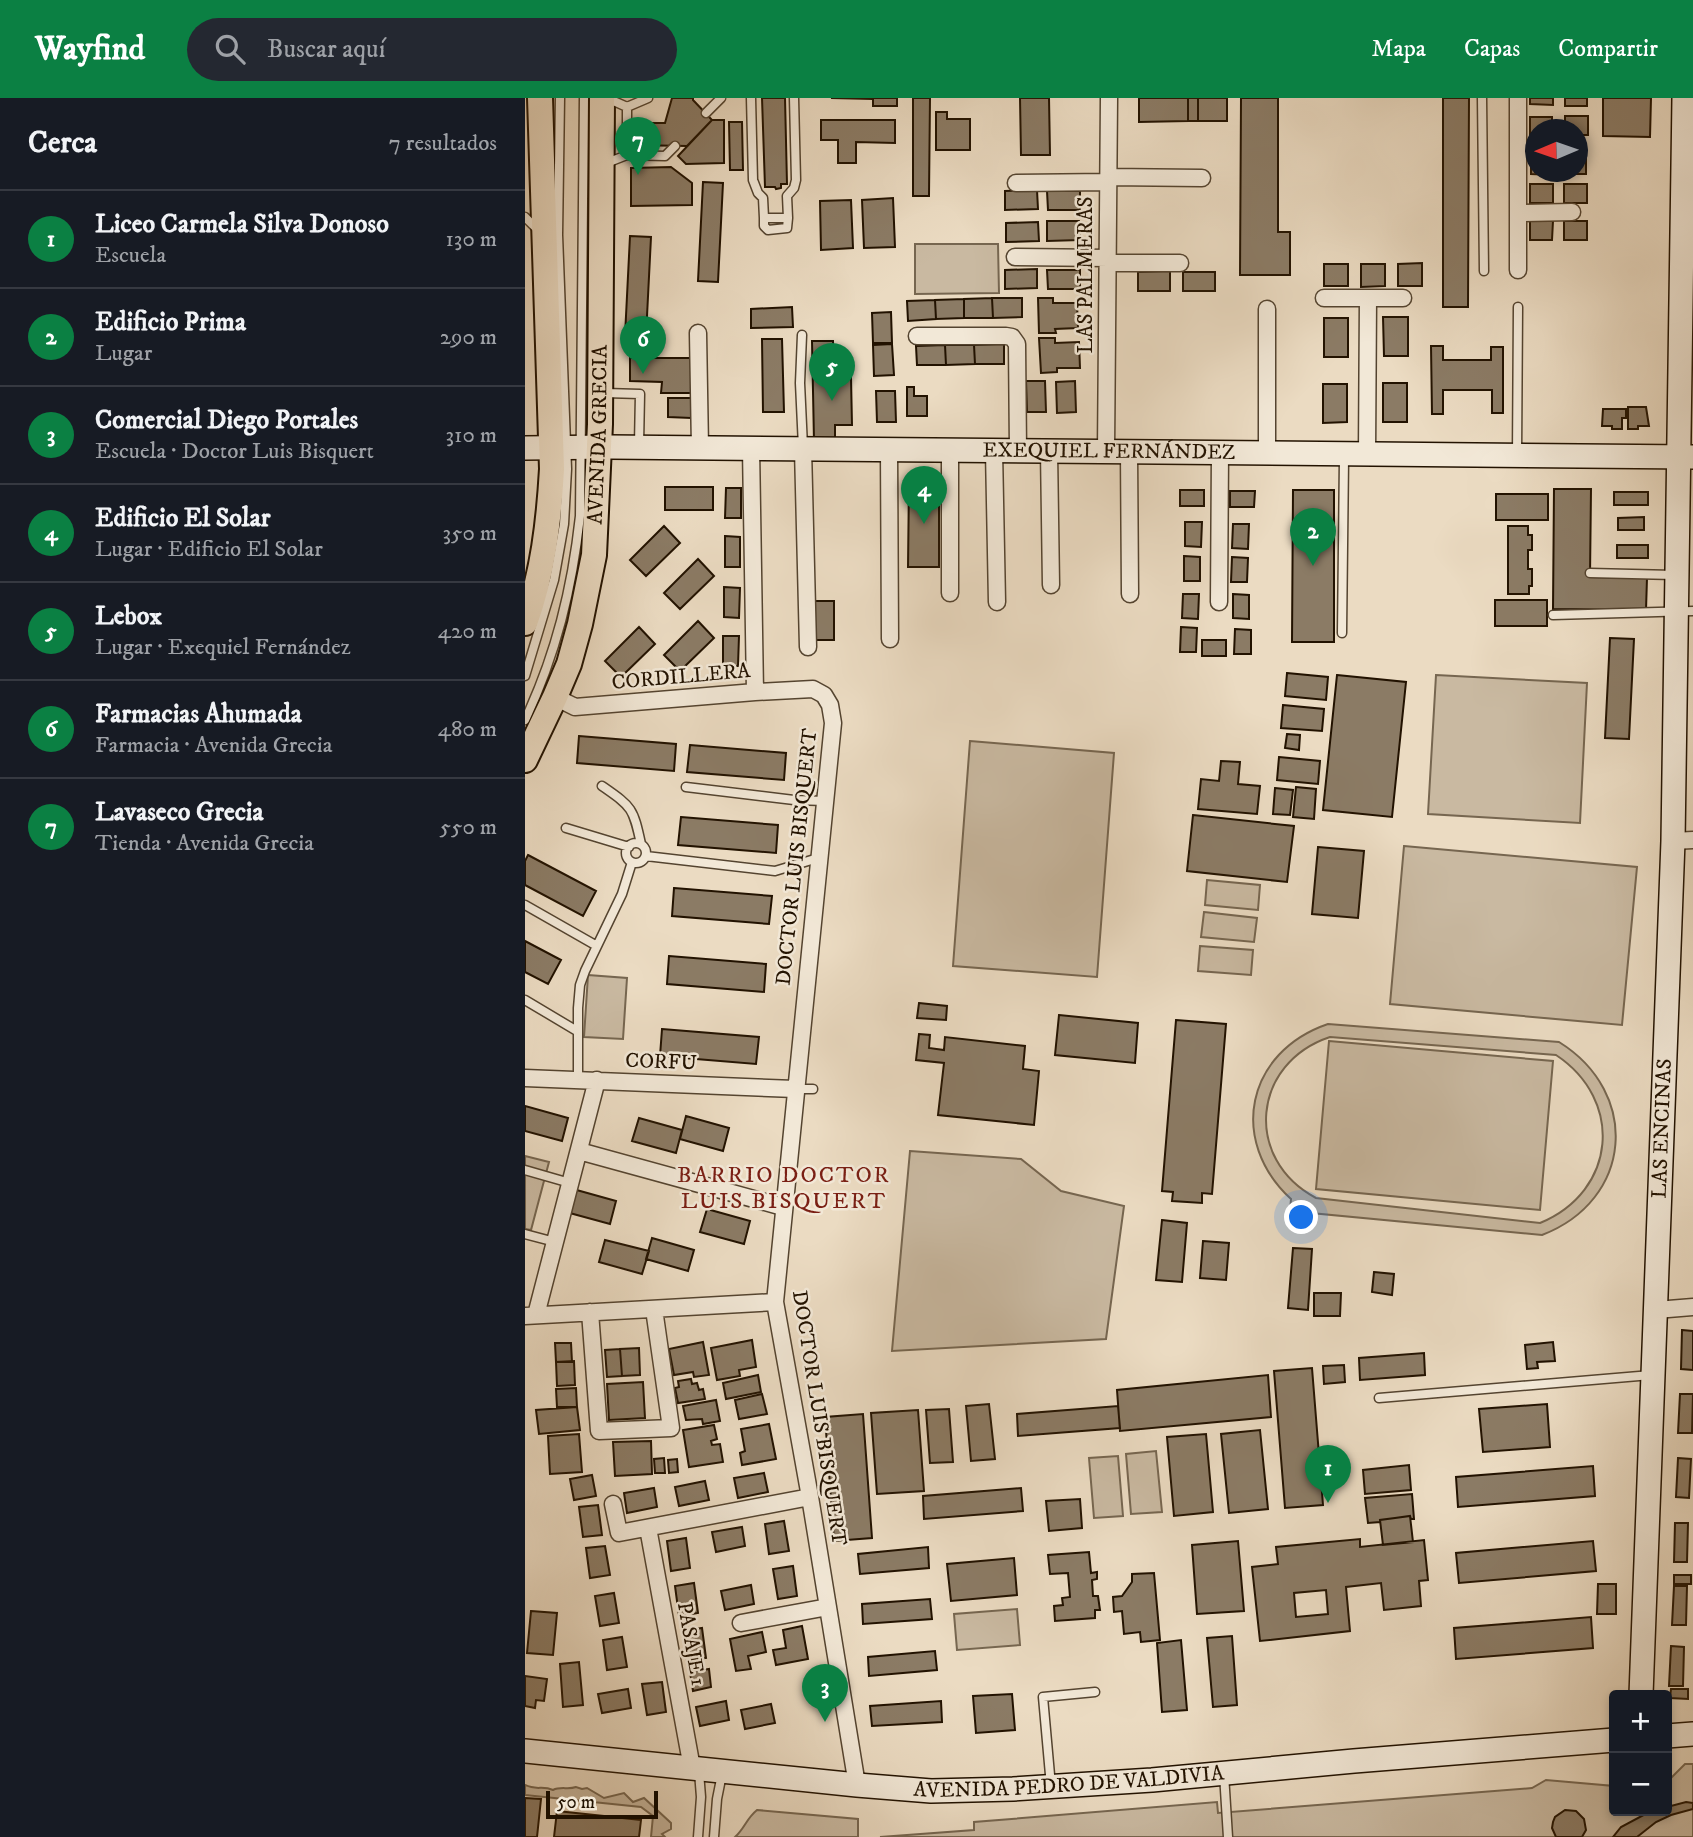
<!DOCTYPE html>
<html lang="es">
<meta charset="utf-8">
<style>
body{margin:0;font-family:"IM FELL DW Pica",serif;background:#242831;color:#f1f3f6}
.controls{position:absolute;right:21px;bottom:21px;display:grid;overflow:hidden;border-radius:7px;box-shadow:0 4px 10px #0003}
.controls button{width:63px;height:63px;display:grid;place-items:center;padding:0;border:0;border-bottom:2px solid #363941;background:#171b24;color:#f1f3f6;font:35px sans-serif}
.compass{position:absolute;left:1000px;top:21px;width:63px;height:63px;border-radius:50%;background:#171b24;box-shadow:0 4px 10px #0003;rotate:268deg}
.scale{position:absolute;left:21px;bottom:18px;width:112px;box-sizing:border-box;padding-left:7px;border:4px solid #221200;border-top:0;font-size:19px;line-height:24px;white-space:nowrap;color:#221200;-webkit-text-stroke:5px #f2e8d7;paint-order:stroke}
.you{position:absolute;left:777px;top:1120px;width:24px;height:24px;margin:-18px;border:5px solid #fff;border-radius:50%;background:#1a73e8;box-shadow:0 0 0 10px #1a73e833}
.badge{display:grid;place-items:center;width:46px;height:46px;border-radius:50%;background:#0b8043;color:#fff;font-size:23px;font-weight:700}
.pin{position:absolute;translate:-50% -58px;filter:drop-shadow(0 2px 4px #0008)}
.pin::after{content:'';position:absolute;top:37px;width:24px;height:21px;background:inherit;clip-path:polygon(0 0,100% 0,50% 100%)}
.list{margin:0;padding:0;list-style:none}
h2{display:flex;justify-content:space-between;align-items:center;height:91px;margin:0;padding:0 28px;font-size:30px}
h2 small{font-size:23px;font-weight:400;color:#9ea1a6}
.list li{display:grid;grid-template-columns:46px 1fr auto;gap:21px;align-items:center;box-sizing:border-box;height:98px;padding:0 28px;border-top:2px solid #363941}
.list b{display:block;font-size:26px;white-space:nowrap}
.list p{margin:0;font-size:23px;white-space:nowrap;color:#9ea1a6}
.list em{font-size:23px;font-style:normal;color:#9ea1a6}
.icon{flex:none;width:38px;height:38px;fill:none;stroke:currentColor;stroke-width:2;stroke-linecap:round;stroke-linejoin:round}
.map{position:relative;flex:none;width:1168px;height:1739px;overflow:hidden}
header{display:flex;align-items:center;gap:42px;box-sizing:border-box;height:98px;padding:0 35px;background:#0b8043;color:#fff}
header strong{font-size:33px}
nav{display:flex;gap:38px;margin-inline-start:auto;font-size:24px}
.search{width:490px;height:63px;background:#242831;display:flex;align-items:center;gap:18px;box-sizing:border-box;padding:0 24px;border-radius:38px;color:#9ea1a6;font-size:26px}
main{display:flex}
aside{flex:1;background:#171b24}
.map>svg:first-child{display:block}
</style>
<header>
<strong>Wayfind</strong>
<div class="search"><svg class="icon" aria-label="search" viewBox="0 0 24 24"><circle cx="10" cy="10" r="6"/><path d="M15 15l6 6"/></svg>Buscar aquí</div>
<nav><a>Mapa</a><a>Capas</a><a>Compartir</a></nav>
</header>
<main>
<aside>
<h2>Cerca<small>7 resultados</small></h2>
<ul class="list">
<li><span class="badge">1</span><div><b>Liceo Carmela Silva Donoso</b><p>Escuela</p></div><em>130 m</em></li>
<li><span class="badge">2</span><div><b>Edificio Prima</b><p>Lugar</p></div><em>290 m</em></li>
<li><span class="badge">3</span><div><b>Comercial Diego Portales</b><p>Escuela · Doctor Luis Bisquert</p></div><em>310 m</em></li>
<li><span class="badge">4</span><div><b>Edificio El Solar</b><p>Lugar · Edificio El Solar</p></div><em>350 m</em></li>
<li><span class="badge">5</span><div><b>Lebox</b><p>Lugar · Exequiel Fernández</p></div><em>420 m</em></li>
<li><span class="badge">6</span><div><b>Farmacias Ahumada</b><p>Farmacia · Avenida Grecia</p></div><em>480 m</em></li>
<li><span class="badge">7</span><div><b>Lavaseco Grecia</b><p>Tienda · Avenida Grecia</p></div><em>550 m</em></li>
</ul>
</aside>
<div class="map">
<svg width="1168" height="1739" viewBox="0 0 1168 1739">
<rect width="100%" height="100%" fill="#ebdbc2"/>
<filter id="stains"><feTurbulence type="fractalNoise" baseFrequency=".00286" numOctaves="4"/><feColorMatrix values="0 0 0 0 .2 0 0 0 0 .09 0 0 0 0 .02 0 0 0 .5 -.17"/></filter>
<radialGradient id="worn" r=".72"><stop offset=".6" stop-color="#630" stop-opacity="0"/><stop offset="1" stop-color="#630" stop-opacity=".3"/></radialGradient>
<path fill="#c9b9a1" stroke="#766650" stroke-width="2" fill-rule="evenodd" d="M390 146H473L474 195 390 196Z
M911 577 1062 585 1055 725 903 716Z
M445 643 589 655 572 879 428 868Z
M879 748 1112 769 1097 927 865 906Z
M682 782 735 787 733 812 680 807Z
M679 814 732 820 729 844 676 839Z
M675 848 728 852 726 877 673 873Z
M63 877 102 880 98 941 59 939Z
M803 926 1034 944C1116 995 1108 1102 1017 1137L765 1113 766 1101C703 1043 721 954 803 926ZM805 939 1031 957C1099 1002 1092 1093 1015 1125L791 1100C718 1061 727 965 805 939Z
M804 943 1028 963 1015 1112 791 1091Z
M385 1053 496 1061 536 1093 599 1108 581 1241 367 1253Z
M0 1058 24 1064 6 1132 0 1131Z
M631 1353 637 1414 606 1416 601 1356Z
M593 1358 598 1418 569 1420 564 1360Z
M492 1511 495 1547 432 1552 429 1516Z
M1160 1666H1168V1739H355L449 1732V1724L692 1704 693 1715 1007 1690 1021 1682 1089 1688V1713H1142V1684Z
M0 1687C12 1693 17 1687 28 1692 36 1688 43 1692 51 1689L57 1691 62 1690 79 1700 99 1695 108 1704 119 1700 146 1725V1731L137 1736 140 1739H126L128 1718 116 1709 0 1697Z
M232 1712 333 1721V1739H210C220 1730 221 1721 232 1712Z"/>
<path fill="#8b7b65" stroke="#221200" stroke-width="2" fill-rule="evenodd" d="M147 0H168V2L187 22 162 48 106 47V25H140Z
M237 0H260L262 86H256V90L251 91 250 89H240Z
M306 0H372V8H348V1Z
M388 0H405L404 98H388Z
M495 0H524L525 57H496Z
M614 0H663V23L614 24Z
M663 0H673V23H663Z
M673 0H702V23H673Z
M716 0H753V134H765V177H715Z
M918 0H944L943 209H918Z
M1005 0H1028V7L1005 6Z
M1040 0H1062V8H1040Z
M1078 0H1126L1125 39 1078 38Z
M411 14H422V21H445V52H411Z
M1040 18H1063V37H1052V32H1040Z
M1005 19H1027V32H1010V38H1005Z
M187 22H199V65L161 66 153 58Z
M296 22H370V45L331 44V65H313V42H296Z
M204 24H217L218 72H205Z
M1006 57H1010V74H1028V77L1006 76Z
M1052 57H1061V76H1039V74H1052Z
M146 69 167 85V107L106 108V70Z
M178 84 198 85 193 184 173 183Z
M1005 86H1028V105H1005Z
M1039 86H1062V105H1039Z
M512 92 513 111 480 112V93Z
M522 93H555V112H523Z
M368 100 370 149 339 150 337 102Z
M326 102 328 150 296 152 295 103Z
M522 123H554L555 142 522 143Z
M1005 123H1028L1027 142H1005Z
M1039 123H1062V142H1039Z
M513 124 514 143 481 144V125Z
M105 138 126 139 121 238H100Z
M897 165V188H873V166Z
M799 166H823V188H799Z
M836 166H860V188L836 189Z
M512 171V190L480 191V172Z
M522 172H555V191H523Z
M645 173V193H613V174Z
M658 174H690V193H658Z
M467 200 468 220H439V201Z
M467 200H497V219L468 220Z
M513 200H528V205H552L553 230 530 231 531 235H514Z
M439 201V220L411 221 410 202Z
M410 202 411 221 383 223 382 203Z
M267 209 268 229 226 230V211Z
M366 214 367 245H348L347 215Z
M858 219H883V258H859Z
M799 220H823V259H799Z
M514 240H530V245L554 244 555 270H532V274L516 275Z
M237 241H257L259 314H238Z
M287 243H308L309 280 326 279 327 327H310V343H289Z
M367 246 369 277 349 278 348 247Z
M479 246V266H450L449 247Z
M420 247 421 267H392L391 248Z
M420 247H449L450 266 421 267Z
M906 248H918V262H966V249H978V315H967V292H918V316H907Z
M105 260H167V295H136L137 284 105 283Z
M501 283H520L521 314H502Z
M550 283 551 314 532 315 531 284Z
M858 285H882V324H858Z
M798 286H822V324L798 325Z
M382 289H389V298H402V318H382Z
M351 293H370L371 324H352Z
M143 300H166V320L143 319Z
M1103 309H1121L1124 328H1113V331H1103Z
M1078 311H1101V320H1097V331H1087V328H1077Z
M384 383H414V469H383Z
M140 389H188V412H140Z
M201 390H216V420H200Z
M1029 391H1066L1065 479 1122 480 1121 512 1028 511Z
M655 392H679V408H655Z
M768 392H809V544H767Z
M705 393H730L729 409H705Z
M1089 394H1123V407H1089Z
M971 396H1023V422H971Z
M1119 419V432H1093V420Z
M660 424H677L676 449 660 448Z
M708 426H724L723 451 707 450Z
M139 428 155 445 121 478 105 462Z
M983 428H1003V437H1007V452H1003V471H1007V488H1004V496H983Z
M200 438 215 439V469H200Z
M1092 447H1123V460H1092Z
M659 458 675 459V483H659Z
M707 459 723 460 722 484H706Z
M173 461 189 478 155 511 139 495Z
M199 489 215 490 214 520 199 519Z
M658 496H674L673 521 657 520Z
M708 496 724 497V521L708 520Z
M970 502H1022V528H970Z
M289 503H309V542H289Z
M173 523 189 540 155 573 139 557Z
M114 529 130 546 96 579 80 563Z
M656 529 672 530 671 554H655Z
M710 531 726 532V556H709Z
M198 538H214L213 568H198Z
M1085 540 1109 541 1104 641 1080 640Z
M677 542H701V558H677Z
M762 575 803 579 801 602 760 598Z
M812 577 881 584 867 719 798 712Z
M758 607 799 611 797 633 756 630Z
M762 636 775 637 774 652 760 650Z
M54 638 151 646 149 673 52 665Z
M165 647 261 655 259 682 162 674Z
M754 659 795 663 793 686 752 682Z
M696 663 715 664 713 686 735 688 732 716 673 711 676 681 694 683Z
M771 689 791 691 789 721 768 719Z
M750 690 768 692 765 717 748 716Z
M668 717 769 728 762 784 662 773Z
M156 719 253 727 251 755 153 747Z
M793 749 839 753 833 820 787 816Z
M3 757 71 793 58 818 0 787V763Z
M149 790 247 798 244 826 147 818Z
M0 843 36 862 23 886 0 874Z
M144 858 241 866 239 894 142 886Z
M394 905 422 908 421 922 392 920Z
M534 917 613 925 610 965 530 957Z
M651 922 701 926 687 1096 677 1095V1105L647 1103 648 1094 637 1093Z
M137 931 234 939 231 966 135 958Z
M394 936 405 937 404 950 419 952 420 939 500 948 498 971 514 973 509 1027 413 1017 419 965 391 962Z
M0 1008 43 1020 37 1043 0 1033Z
M161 1018 204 1030 198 1053 155 1041Z
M114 1020 157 1032 151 1055 107 1043Z
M48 1091 91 1103 85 1126 41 1114Z
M182 1111 225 1123 219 1146 175 1134Z
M637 1122 662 1125 657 1184 631 1182Z
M127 1140 169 1152 163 1173 121 1161Z
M80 1142 124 1153 117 1176 74 1164Z
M678 1143 704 1145 701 1182 675 1180Z
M768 1150 787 1151 783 1212 763 1210Z
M849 1174 869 1176 867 1197 847 1194Z
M789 1195H816L815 1218H789Z
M1157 1232 1168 1233V1272L1156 1271Z
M227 1242 231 1269 214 1272 215 1278 192 1282 186 1250Z
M178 1244 184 1277 169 1279 168 1274 149 1277 144 1251Z
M1028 1244 1030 1263 1012 1264 1013 1270 1002 1271 1000 1247Z
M30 1245H46L47 1264H31Z
M114 1250 115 1277 97 1278 95 1251Z
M95 1251 97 1278 82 1279 80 1252Z
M899 1255 900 1277 835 1282 834 1260Z
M49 1263 50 1287 32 1288 31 1264Z
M819 1267 820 1284 799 1286 798 1268Z
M787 1270 798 1407 760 1410 749 1273Z
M233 1277 236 1294 201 1301 198 1285Z
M743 1277 746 1319 595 1333 592 1292Z
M166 1281 167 1286 172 1285 174 1292 178 1291 180 1301 153 1305 150 1290 154 1289 153 1283Z
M118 1284 120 1320 84 1322 82 1286Z
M51 1290 52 1309H32L31 1291Z
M237 1296 242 1316 214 1321 210 1302Z
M1155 1296H1168L1167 1335H1153Z
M191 1302 195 1323 178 1326 177 1321 161 1322 158 1308Z
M464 1306 470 1361 446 1363 441 1308Z
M1022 1306 1025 1349 958 1354 954 1311Z
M593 1308 595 1330 493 1338 492 1316Z
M52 1309 55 1332 14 1336 11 1312Z
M424 1311 428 1364 405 1365 401 1312Z
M393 1312 399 1393 352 1396 346 1315Z
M338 1316 347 1440 309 1443 300 1319Z
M244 1326 251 1361 217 1367 215 1355 220 1353 216 1331Z
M189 1327 192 1341 186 1343 187 1347 195 1346 198 1364 164 1369 158 1332Z
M735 1332 743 1411 704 1415 696 1336Z
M54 1336 57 1374 25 1376 23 1338Z
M681 1336 688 1414 649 1418 642 1339Z
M126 1343 127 1376 90 1378 88 1344Z
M139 1360 140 1375H130L129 1361Z
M1153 1360 1166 1361 1164 1400 1151 1399Z
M152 1361 153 1374 144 1375 143 1362Z
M884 1367 886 1392 840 1396 838 1372Z
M1068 1368 1070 1398 933 1409 931 1379Z
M239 1375 243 1394 213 1400 209 1380Z
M67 1377 71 1398 49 1402 45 1381Z
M180 1383 184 1402 154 1408 150 1389Z
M129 1390 132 1409 102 1415 99 1395Z
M496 1390 498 1413 399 1421 398 1398Z
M887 1396 889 1421H886L885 1418 855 1422V1424L843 1425 840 1400Z
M555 1401 557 1430 524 1433 521 1403Z
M73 1407 77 1437 58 1439 54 1409Z
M885 1418 888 1444 858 1447 855 1422Z
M259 1423 264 1453 244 1456 240 1426Z
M1150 1425H1163L1162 1464H1149Z
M217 1429 220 1448 191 1454 187 1434Z
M161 1440 165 1470 146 1473 142 1443Z
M835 1441V1449L899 1442 903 1482 894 1483 896 1508 859 1512 856 1485 821 1489 825 1533 735 1543 727 1469 753 1466 751 1449ZM801 1492 803 1516 771 1519 769 1495Z
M713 1443 719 1513 672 1516 667 1447Z
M1068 1443 1071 1473 934 1485 931 1455Z
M80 1448 85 1477 65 1480 61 1450Z
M403 1449 404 1470 335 1476 333 1456Z
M564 1454 566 1475 572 1474V1481L567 1482 568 1498H573L575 1512H570V1520L530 1523 529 1508 538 1507 537 1500 545 1499 543 1475 525 1476 523 1457Z
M489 1460 492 1497 426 1503 422 1466Z
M268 1468 272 1498 253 1501 248 1471Z
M629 1475 635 1542 616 1544 615 1534 599 1536 597 1513 589 1514 588 1499 597 1498 607 1484V1476Z
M1149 1477H1166V1486H1149Z
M169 1485 173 1515 154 1518 150 1488Z
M1073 1486H1091V1516H1072Z
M226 1487 229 1506 200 1512 196 1493Z
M1149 1488H1162L1161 1527H1147Z
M89 1495 94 1525 75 1528 70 1498Z
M405 1501 407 1521 338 1526 337 1506Z
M6 1513 32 1515 28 1557 2 1555Z
M1066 1519 1068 1550 931 1561 929 1530Z
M277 1528 283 1561 251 1567 248 1552 261 1550 258 1532Z
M177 1530 181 1560 162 1563 158 1533Z
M237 1534 241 1554 223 1558 226 1571 211 1573 205 1541Z
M707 1538 712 1607 688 1609 682 1540Z
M97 1539 102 1569 82 1572 78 1542Z
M656 1542 662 1612 637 1614 632 1545Z
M1146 1548 1159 1549 1158 1588H1144Z
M410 1553 412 1572 344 1578 343 1559Z
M54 1564 58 1607 38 1609 35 1566Z
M184 1571 186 1589 168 1593 165 1574Z
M0 1578 22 1581 19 1603 11 1602 10 1610 0 1608Z
M137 1584 141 1614 122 1617 117 1586Z
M103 1591 106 1610 77 1615 73 1596Z
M1146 1591H1163V1601L1145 1600Z
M487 1596 490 1632 451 1635 448 1598Z
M201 1603 204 1622 175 1628 171 1609Z
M416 1603 417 1624 347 1628 345 1608Z
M246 1606 250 1625 220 1631 216 1612Z
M0 1700 16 1701 12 1739H0Z
M1161 1704 1168 1705V1711L1146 1717 1131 1724 1112 1739H1088L1096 1729 1126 1713H1142V1709Z
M1040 1712 1051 1713 1059 1721 1061 1732 1057 1739H1031L1027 1730 1028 1724 1030 1719Z
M32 1713 116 1722 114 1739H29Z"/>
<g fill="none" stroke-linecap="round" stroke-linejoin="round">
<defs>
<path id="lane" d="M82 0 102 9 123 0
M226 0 228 82 233 95 238 100 239 120H263L262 98 269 90 271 82 269 0
M957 0 959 173
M181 15 196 0
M102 57V9
M79 66 102 57 140 58 150 48
M0 119 13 132
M239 120V128L243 132 262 130 263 120
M277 237 275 285 278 349
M80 295 115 296 114 346
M992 357 993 209
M1065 475 1149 477
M1028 517 1168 513
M817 535 819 360
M0 578 29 482 39 426 42 371 33 137 35 0
M0 622C31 556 47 491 55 418L59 0
M77 688C107 709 108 709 116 746
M161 689 269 702 300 703
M41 730 104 749
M101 755a10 10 0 1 1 20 0a10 10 0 1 1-20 0Z
M121 758 250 773 293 760
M0 807 72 848
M0 902 52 933
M53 981V910L55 887 60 873 97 796 107 764
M270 991H288
M0 1072 45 1085
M0 1136 30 1144
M854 1300 1126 1277
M699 1676 703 1739
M526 1688 518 1599 570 1594
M173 1739 176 1699 174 1674
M189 1739 192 1701 197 1676"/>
<path id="street" d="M583 79 677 80
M491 85 583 84
M993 115 1047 114
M490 159 583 160
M582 165H655
M993 172V0
M799 200H878
M173 235 175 350
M392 238H481L487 239 492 246 493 353
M226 350 230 594
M278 351 283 549
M364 352 365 541
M425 352V495
M469 353 472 504
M524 353 526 487
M581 353 584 0
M604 354 605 496
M742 355V211
M842 356 843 200
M694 504 695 354
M30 599 50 609 230 594 288 591 299 597 305 607 308 625 250 1204 285 1399 332 1687
M1148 743 1168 742
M0 980 270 991
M54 1053 258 1109
M1131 1212 1168 1209
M65 1214 74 1333 146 1330 129 1211
M11 1217 72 982
M0 1218 250 1204
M88 1406 94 1435 285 1399
M123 1430 167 1670
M216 1525 303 1509"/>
<g id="secondary">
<path id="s1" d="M0 350 85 349 1168 359"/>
<path id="s2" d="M1116 1597 1148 743 1159 0"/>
<path d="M1142 1638 1168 1636"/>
<path id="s3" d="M0 1653 332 1687 406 1693 488 1691 627 1682 829 1663 1089 1642"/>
</g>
<g id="primary">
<path d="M0 525C18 476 24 423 27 371L15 0"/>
<path id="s4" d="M0 662 30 599 44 566 55 526 69 457 75 326 77 0"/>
</g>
</defs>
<use href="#lane" stroke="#544430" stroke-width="11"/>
<use href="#street" stroke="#544430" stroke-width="19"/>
<use href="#secondary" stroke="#221200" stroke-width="26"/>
<use href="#primary" stroke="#221200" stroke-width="28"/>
<use href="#lane" stroke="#f2e8d7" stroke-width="8"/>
<use href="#street" stroke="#f2e8d7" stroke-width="16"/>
<use href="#secondary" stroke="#f2e8d7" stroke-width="23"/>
<use href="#primary" stroke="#ebdbc2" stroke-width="24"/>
</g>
<g text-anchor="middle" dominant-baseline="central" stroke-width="5" stroke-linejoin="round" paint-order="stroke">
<g font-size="21" fill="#221200" stroke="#f2e8d7">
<text transform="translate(561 177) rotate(-90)">LAS PALMERAS</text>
<text stroke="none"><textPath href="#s4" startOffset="338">AVENIDA GRECIA</textPath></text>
<text stroke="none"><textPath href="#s1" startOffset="584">EXEQUIEL FERNÁNDEZ</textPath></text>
<text transform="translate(156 579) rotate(-5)">CORDILLERA</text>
<text transform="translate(272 759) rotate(-84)">DOCTOR LUIS BISQUERT</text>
<text transform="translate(136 964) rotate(2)">CORFU</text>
<text stroke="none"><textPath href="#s2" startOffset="567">LAS ENCINAS</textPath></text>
<text transform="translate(294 1320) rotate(81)">DOCTOR LUIS BISQUERT</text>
<text transform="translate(166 1546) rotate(80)">PASAJE 1</text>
<text stroke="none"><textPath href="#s3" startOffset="546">AVENIDA PEDRO DE VALDIVIA</textPath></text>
</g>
<g font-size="23" letter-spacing="2" fill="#7a1f14" stroke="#f2e8d7">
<text x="259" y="1077">BARRIO DOCTOR<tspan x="259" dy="26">LUIS BISQUERT</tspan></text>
</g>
</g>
<rect width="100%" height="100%" filter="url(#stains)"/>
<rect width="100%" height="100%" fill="url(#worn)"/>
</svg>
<div class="controls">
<button>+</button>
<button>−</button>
</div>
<svg class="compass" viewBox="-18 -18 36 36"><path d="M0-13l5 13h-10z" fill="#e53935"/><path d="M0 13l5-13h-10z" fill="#9ea1a6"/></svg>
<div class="scale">50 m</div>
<div class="you"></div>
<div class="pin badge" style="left:803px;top:1405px">1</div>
<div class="pin badge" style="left:788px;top:468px">2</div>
<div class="pin badge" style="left:300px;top:1624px">3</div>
<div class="pin badge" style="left:399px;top:426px">4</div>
<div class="pin badge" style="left:307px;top:303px">5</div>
<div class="pin badge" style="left:118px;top:276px">6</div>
<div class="pin badge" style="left:113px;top:77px">7</div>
</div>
</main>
